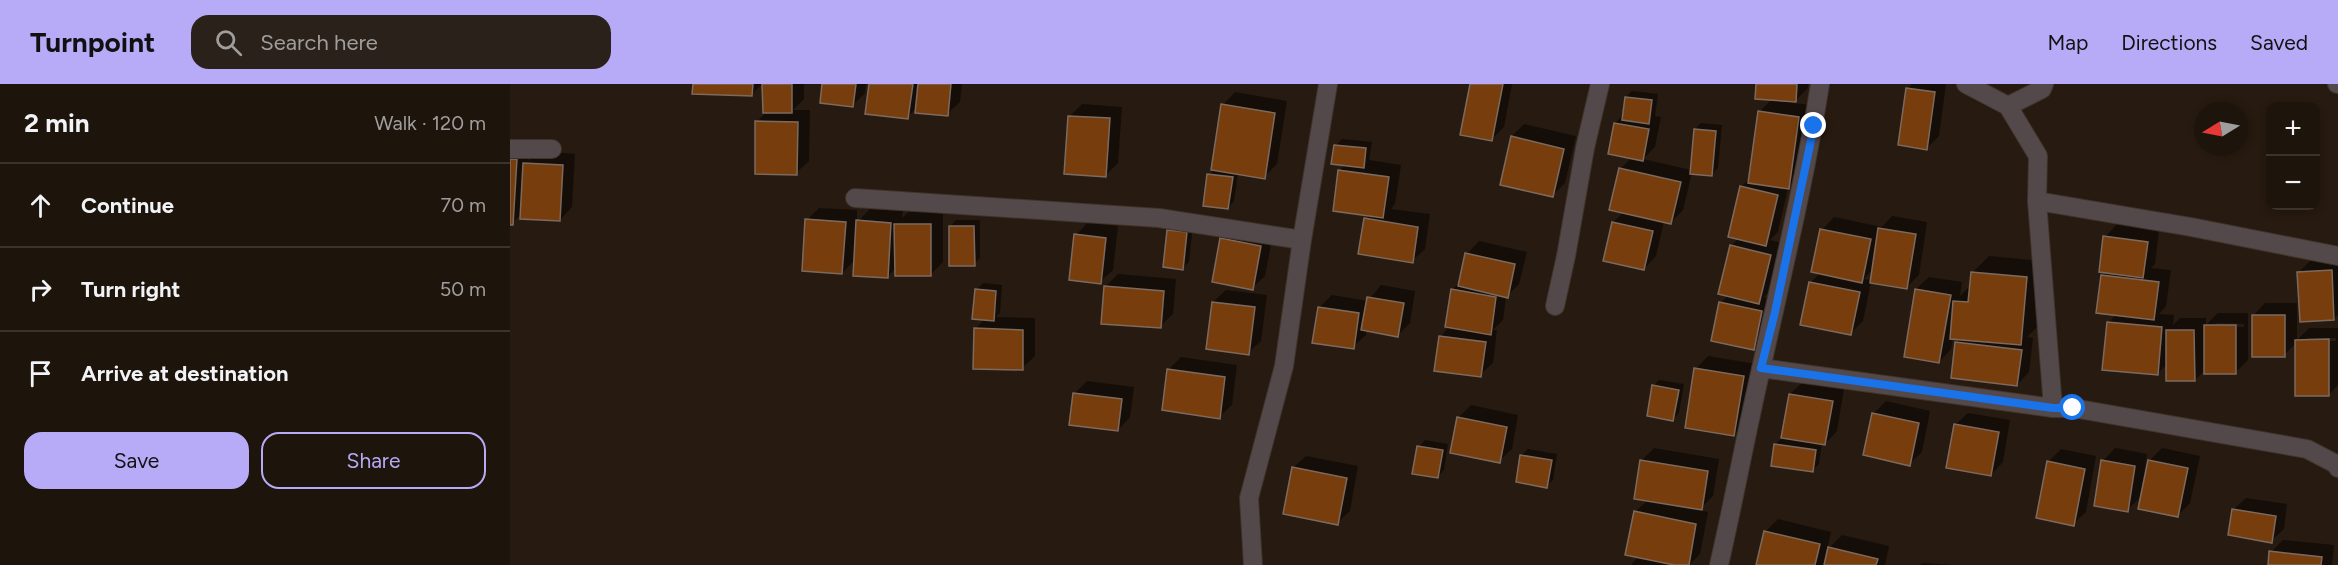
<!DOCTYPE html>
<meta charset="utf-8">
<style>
body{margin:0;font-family:Figtree,sans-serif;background:#2a211a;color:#f1f3f6}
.controls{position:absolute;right:18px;top:18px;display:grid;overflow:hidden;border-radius:12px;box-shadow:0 3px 9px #0003}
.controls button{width:54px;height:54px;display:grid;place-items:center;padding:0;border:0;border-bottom:2px solid #3b332d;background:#1d140c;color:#f1f3f6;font:30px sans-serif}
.compass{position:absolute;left:1684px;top:18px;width:54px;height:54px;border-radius:50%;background:#1d140c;box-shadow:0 3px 9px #0003;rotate:260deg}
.stop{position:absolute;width:18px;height:18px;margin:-14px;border:4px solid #1a73e8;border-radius:50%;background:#fff}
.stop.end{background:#1a73e8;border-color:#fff;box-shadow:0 2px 6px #0008}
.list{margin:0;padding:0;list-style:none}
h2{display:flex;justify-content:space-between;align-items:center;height:78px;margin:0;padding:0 24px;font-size:26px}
h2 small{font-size:20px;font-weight:400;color:#a09e9d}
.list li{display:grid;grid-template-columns:39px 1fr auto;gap:18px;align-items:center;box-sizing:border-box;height:84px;padding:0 24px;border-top:2px solid #3b332d}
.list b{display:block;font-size:22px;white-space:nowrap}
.list em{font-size:20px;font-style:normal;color:#a09e9d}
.actions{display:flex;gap:12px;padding:18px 24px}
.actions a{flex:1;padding:14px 0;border:2px solid #b7abf8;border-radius:18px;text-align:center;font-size:21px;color:#b7abf8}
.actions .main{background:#b7abf8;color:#111}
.icon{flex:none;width:33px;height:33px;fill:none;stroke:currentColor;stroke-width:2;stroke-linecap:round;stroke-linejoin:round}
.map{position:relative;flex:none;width:1828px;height:481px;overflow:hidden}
header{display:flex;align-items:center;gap:36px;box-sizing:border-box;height:84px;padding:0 30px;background:#b7abf8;color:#111}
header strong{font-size:28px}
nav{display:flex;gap:33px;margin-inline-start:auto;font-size:21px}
.search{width:420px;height:54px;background:#2a211a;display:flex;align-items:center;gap:15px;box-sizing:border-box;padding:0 21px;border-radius:18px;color:#a09e9d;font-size:22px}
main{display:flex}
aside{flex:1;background:#1d140c}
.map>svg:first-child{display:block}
</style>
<header>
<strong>Turnpoint</strong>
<div class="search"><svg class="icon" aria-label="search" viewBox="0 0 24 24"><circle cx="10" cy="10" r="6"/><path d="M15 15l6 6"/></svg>Search here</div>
<nav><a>Map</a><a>Directions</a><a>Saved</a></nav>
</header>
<main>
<aside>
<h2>2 min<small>Walk · 120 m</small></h2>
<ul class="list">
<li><svg class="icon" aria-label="ahead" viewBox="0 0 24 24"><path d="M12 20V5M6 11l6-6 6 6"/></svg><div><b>Continue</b></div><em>70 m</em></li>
<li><svg class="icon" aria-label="right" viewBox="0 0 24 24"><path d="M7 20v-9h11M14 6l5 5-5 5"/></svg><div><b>Turn right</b></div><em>50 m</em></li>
<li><svg class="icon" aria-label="arrive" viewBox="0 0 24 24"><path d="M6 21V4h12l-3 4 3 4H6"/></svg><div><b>Arrive at destination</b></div></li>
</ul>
<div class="actions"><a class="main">Save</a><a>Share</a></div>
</aside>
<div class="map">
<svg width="1828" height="481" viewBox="0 0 1828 481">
<rect width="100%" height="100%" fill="#271a10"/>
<path fill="#0007" fill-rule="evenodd" d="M184 0H252L242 10Z
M254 0H294V15L283 26H300L299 77 286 89 247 38 257 27Z
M314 0H356L355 9 343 21Z
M361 0H452L450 18 437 30 407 24 397 33Z
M961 0H1002L994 43 981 56Z
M1248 0H1298V4L1283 19 1301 21 1291 91 1278 104 1268 148 1260 156 1273 159 1261 206 1254 213 1264 215 1256 252 1243 264 1211 219 1218 211 1221 162 1229 154 1232 102 1240 94 1249 28 1262 15Z
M1402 0H1436L1429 52 1417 64 1397 5Z
M1122 7 1148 10 1145 32 1151 33 1145 63 1133 75 1181 86 1185 45 1191 39 1212 41 1208 84 1202 90 1182 88 1173 126 1161 138 1154 137 1146 172 1134 185 1103 138 1114 128 1110 85 1122 73 1105 39 1114 30 1116 13Z
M725 8 777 17 767 80 754 93 728 89 724 117 718 124 699 91 703 87 713 21Z
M572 20 612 23 608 79 596 91 559 33Z
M1014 40 1066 52 1055 99 1042 112 1002 52Z
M832 55 862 58 859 76 891 81 885 120 881 125 920 130 915 165 902 177 855 135 860 131 830 86 836 80 825 62Z
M0 62 19 63 18 77 27 67 65 70 62 123 50 136 12 130 0 140Z
M309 124 347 126V138L360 125 393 127 392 134 398 128H433V178L421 190 386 184 377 193 346 175 332 189 297 136Z
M1382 132 1417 138 1409 191 1397 203 1361 198 1353 237 1340 250 1292 240 1301 198 1310 189 1312 146 1324 133 1372 143ZM1363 185 1362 196 1354 195Z
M446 136H470V174L464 180 440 143Z
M578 138 608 142 603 186 590 198 566 151Z
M664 140 683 142 679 178 673 184 658 146Z
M1607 140 1649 146 1645 180 1641 184 1661 186 1656 222 1649 230 1664 231 1663 241 1670 234H1696V241L1708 229H1738V276L1725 289 1696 285 1685 296 1658 279 1648 289 1598 239 1607 230 1592 192 1596 188 1595 153ZM1706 239 1734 240V243L1706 242Z
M724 142 763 150 755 192 742 204 711 155Z
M969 157 1017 168 1009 200 996 213 993 236 983 246H987L983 279 970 291 930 253 940 242 942 206 950 198 957 170Z
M1479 172 1533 177 1527 243 1517 253 1523 254 1519 288 1507 301 1447 258 1451 254H1443L1441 265 1429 278 1406 205 1419 193 1452 198 1450 212 1461 201 1462 189Z
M1828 175V231L1824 235 1789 188 1801 176Z
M608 190 666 195 663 230 650 242 595 203Z
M473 199 492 201 490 229 486 233 525 234V272L512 284 465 245 475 235 466 206Z
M871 201 905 207 900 239 888 251 856 246V251L843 263 809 224 822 211 858 217Z
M716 206 757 211 751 257 738 269 703 218Z
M1755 219H1787V256L1799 244H1828V301L1818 311 1786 259 1774 271 1743 232ZM1797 254H1826V257H1797Z
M1198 272 1246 280 1236 338 1224 351 1186 285Z
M671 273 727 281 722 321 709 333 659 285Z
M1149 296 1174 300 1169 329 1163 335 1143 302Z
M577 297 624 303 620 333 608 346 565 309Z
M1293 298 1334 305 1327 347 1315 360 1312 359 1309 380 1303 386 1265 360 1272 354 1280 310Z
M1376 317 1420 327 1412 368 1399 380 1363 330Z
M961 321 1008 331 1002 365 989 377 948 334Z
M1458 329 1500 336 1493 378 1481 391 1445 341Z
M915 356 938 360 934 386 928 393 909 363Z
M1144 364 1209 375 1203 412 1189 426 1198 428 1190 470 1179 481H1121L1129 472 1125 428 1138 416 1131 377Z
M1605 364 1637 370 1632 403H1634L1640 376 1652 364 1690 372 1680 419 1668 431 1633 411 1617 426 1593 377Z
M1018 365 1047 370 1043 396 1036 402 1012 371Z
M1551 365 1586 372 1576 428 1563 440 1538 378Z
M796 372 848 382 840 427 827 439 783 384Z
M1736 414 1777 420 1774 445 1761 457 1723 426Z
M1268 435 1321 448 1317 466 1332 451 1379 462 1375 481H1248L1255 448Z
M1773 456 1824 461 1822 481H1759L1761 468Z
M1412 479 1444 481H1410Z"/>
<path fill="#783d0d" stroke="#7c6a5f" stroke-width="1.5" d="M183 0H243L242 12 182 10Z
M252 0H282V29H253Z
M312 0H346L343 23 310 19Z
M359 0H403L398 35 355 30Z
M408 0H441L438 32 405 29Z
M960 0H993L982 57 950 51Z
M1246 0H1287L1286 18 1245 15Z
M1396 4 1425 8 1417 66 1388 61Z
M1115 13 1142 16 1139 40 1112 36Z
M711 20 765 29 755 95 701 86Z
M1248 27 1289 33 1279 105 1238 99Z
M558 32 600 34 596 93 554 90Z
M245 37 288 38 287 91 245 90Z
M1104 39 1139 45 1133 77 1098 70Z
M1184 45 1206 47 1202 92 1180 90Z
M1001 52 1054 65 1043 113 990 101Z
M824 61 856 64 854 84 821 80Z
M0 75H7L3 141H0Z
M13 79 53 81 50 137 10 135Z
M1109 84 1171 98 1161 140 1099 126Z
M828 86 879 93 873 134 823 127Z
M697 90 723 93 718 125 693 122Z
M1230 102 1268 111 1256 162 1218 153Z
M854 134 908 143 903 179 848 170Z
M295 135 336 138 332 190 292 187Z
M346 136 381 139 378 194 343 192Z
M1102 138 1143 147 1134 186 1093 177Z
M384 140H421V192H385Z
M439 142H464L465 182H439Z
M1368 144 1406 150 1397 205 1360 199Z
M1310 145 1361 155 1352 199 1301 188Z
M657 146 677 148 673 186 653 183Z
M564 150 596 154 591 200 559 196Z
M1593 152 1638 158 1633 194 1589 188Z
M710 154 751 162 743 206 702 198Z
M1220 161 1261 171 1249 220 1208 210Z
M955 169 1005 180 998 214 948 202Z
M1822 186 1824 236 1790 238 1787 188Z
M1461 188 1517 193 1511 261 1440 255 1443 217 1458 218Z
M1591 191 1649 198 1644 236 1586 229Z
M1299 198 1350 208 1341 251 1290 241Z
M594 202 654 207 651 244 591 240Z
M465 205 486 207 484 237 462 235Z
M941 205 986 213 981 251 935 243Z
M1405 205 1441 211 1429 279 1394 273Z
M857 213 894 219 888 253 851 246Z
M702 218 745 223 739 271 696 265Z
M1209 218 1252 227 1244 266 1201 257Z
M808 223 849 229 844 265 802 259Z
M1742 231H1775V273H1742Z
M1597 238 1652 243 1648 291 1592 286Z
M1694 241H1726V290H1694Z
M464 244 513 246V286L463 285Z
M1656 246H1684L1685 297H1656Z
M929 252 976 258 971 293 924 287Z
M1819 255V312H1785V256Z
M1445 258 1512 266 1507 302 1441 294Z
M1184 284 1234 292 1224 352 1175 344Z
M657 285 715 293 710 335 652 326Z
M1142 301 1169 306 1163 337 1137 332Z
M563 309 612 315 608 347 559 341Z
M1279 310 1323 317 1315 361 1271 354Z
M1362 329 1409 339 1400 382 1353 371Z
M947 333 997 343 990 379 940 369Z
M1444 340 1489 348 1481 392 1436 384Z
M1264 360 1306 366 1303 388 1261 382Z
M907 362 933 366 928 394 902 390Z
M1010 371 1042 376 1037 404 1006 398Z
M1130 376 1198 387 1192 426 1124 415Z
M1591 376 1625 382 1618 428 1584 422Z
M1638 376 1678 384 1668 433 1628 425Z
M1537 377 1575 385 1564 442 1526 434Z
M782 383 837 394 828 441 773 430Z
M1722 425 1766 432 1762 459 1718 451Z
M1124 427 1186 440 1179 481H1164L1115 471Z
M1254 447 1310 460 1305 481H1246Z
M1318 463 1368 475 1366 481H1314Z
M1759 467 1812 473 1811 481H1758Z"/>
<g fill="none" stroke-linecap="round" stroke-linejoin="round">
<defs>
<path id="minor" d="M1456 0 1498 22 1528 72 1527 117 1543 324H1563L1797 365 1826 380 1828 384
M1827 0H1828
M1498 22 1532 5 1534 0
M0 65H42
M345 114 649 134 792 156
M1527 117 1681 143 1828 172
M1045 222 1056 172 1075 64 1090 0
M1251 284 1543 324
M743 481 739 414 774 282 792 156 818 0
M1209 481C1224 416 1236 350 1251 285 1272 190 1295 96 1310 0"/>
</defs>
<use href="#minor" stroke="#40342a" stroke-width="20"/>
<use href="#minor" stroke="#53494b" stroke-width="18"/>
</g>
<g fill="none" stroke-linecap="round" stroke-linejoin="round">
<path stroke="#1a73e8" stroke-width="8" d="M1304 42 1265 228 1251 284 1543 324H1563"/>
</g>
</svg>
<div class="controls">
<button>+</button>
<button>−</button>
</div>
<svg class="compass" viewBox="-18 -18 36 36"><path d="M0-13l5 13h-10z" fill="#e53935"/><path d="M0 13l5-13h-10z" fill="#a09e9d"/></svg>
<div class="stop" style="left:1563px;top:324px"></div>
<div class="stop end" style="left:1304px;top:42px"></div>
</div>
</main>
